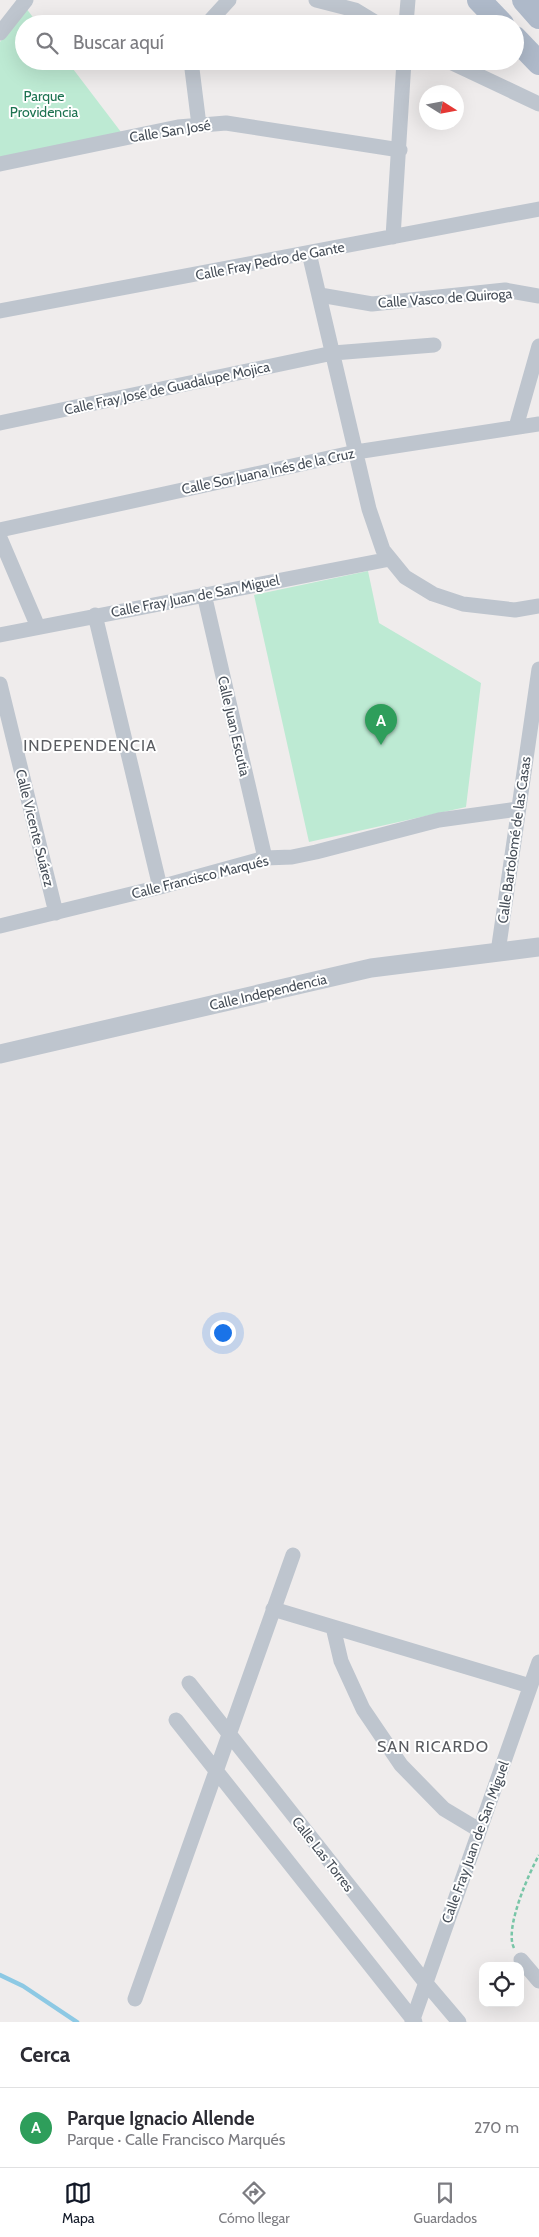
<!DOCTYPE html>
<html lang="es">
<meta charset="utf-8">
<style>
body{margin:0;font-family:Cabin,sans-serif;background:#f2f2f3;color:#2b2b33}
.controls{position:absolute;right:15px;bottom:15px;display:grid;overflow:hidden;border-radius:10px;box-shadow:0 5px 20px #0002}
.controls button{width:45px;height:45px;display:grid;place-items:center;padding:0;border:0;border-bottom:1px solid #e1e1e2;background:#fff;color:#2b2b33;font:25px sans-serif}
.compass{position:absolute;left:419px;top:85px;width:45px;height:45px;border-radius:50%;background:#fff;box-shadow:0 5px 20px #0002;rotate:101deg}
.you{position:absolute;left:222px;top:1332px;width:18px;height:18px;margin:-12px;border:4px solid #fff;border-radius:50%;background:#1a73e8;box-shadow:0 0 0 8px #1a73e833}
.badge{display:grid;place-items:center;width:32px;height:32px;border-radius:50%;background:#111827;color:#fff;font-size:16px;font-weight:700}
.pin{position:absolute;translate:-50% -41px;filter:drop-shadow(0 1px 2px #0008)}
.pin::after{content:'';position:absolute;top:26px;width:18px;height:15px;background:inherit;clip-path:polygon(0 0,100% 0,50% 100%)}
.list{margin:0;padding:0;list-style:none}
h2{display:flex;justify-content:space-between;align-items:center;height:65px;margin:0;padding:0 20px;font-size:21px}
h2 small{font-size:16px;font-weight:400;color:#7c7c81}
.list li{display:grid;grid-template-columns:32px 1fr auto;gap:15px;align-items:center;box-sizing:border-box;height:80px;padding:0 20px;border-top:1px solid #e1e1e2}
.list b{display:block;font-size:19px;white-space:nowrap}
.list p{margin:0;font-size:16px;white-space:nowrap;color:#7c7c81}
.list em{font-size:16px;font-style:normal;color:#7c7c81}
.icon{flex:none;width:28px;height:28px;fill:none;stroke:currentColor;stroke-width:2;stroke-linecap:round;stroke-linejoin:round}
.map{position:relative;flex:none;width:539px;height:2022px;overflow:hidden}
.search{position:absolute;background:#fff;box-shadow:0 5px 20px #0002;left:15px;right:15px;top:15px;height:55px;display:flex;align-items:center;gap:12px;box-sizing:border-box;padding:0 18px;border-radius:28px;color:#7c7c81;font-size:19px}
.sheet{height:145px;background:#fff}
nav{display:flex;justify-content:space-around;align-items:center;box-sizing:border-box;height:70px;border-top:1px solid #e1e1e2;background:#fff;font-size:14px;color:#7c7c81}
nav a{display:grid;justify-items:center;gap:2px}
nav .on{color:#111827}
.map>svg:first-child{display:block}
</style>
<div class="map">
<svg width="539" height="2022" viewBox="0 0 539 2022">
<rect width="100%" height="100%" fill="#efecec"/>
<path fill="#bdead3" d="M26 8 38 24H24V61H67L121 132 0 157V42Z
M368 571 379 623 481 683 466 807 309 842 254 595Z"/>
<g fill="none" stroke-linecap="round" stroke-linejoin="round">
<path stroke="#8dc9e4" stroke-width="4.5" d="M0 1975 23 1986 77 2022"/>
<path stroke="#78c5a7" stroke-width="2.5" stroke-dasharray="4 2.5" stroke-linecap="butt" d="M514 1948C504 1929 529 1873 539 1855"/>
<path stroke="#bec5ce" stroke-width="15" d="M316 0 355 10 378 24
M207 24 229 0
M406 24 408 0
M0 33 26 0
M191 61 199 125
M448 61 539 104
M0 164 178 127 226 123 400 150
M393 237 404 61
M309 253 369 509 383 550 405 577 433 594 463 604 515 610 539 606
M320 295 372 304 505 290 539 296
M0 311 539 209
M0 423 333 353 434 345
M516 427 539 346
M0 530 356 452 539 424
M0 538 38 627
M204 594 265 858
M95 615 160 887
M0 635 390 559
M0 684 56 913
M0 926 160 887 265 858 292 857 316 852 439 820 518 809
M498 952 539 669
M273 1609 530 1686
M333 1627 341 1661 363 1709 401 1765 444 1809 479 1830
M189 1683 425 1982 459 2022
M176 1720 415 2022
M521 1960 539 1981
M135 1999 293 1555
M412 2022 539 1662"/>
<path stroke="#bec5ce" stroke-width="19" d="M0 1054 371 968 539 947"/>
<path stroke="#aeb9c9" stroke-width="24" d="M479 0 502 24
M524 0 539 17
M515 38 539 63"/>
</g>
<g text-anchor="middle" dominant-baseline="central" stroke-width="4" stroke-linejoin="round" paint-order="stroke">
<g font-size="14" fill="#1d7351" stroke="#fff">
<text x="44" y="96">Parque<tspan x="44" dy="16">Providencia</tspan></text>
</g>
<g font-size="14" fill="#464e58" stroke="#fff">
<text transform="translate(170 131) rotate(-9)">Calle San José</text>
<text transform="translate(270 261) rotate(-11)">Calle Fray Pedro de Gante</text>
<text transform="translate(445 298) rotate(-4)">Calle Vasco de Quiroga</text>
<text transform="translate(167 388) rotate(-12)">Calle Fray José de Guadalupe Mojica</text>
<text transform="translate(268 471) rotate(-12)">Calle Sor Juana Inés de la Cruz</text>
<text transform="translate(195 596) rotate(-11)">Calle Fray Juan de San Miguel</text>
<text transform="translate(234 726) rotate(77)">Calle Juan Escutia</text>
<text transform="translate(35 828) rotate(76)">Calle Vicente Suárez</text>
<text transform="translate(514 840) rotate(-82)">Calle Bartolomé de las Casas</text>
<text transform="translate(200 877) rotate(-14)">Calle Francisco Marqués</text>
<text transform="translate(268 992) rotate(-13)">Calle Independencia</text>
<text transform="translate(475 1842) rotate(-70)">Calle Fray Juan de San Miguel</text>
<text transform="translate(323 1854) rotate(52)">Calle Las Torres</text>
</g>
<g font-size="16" letter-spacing="1" fill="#5a5c61" stroke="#fff">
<text x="90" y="745">INDEPENDENCIA</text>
<text x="433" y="1746">SAN RICARDO</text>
</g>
</g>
</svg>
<div class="controls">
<button><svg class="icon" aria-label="locate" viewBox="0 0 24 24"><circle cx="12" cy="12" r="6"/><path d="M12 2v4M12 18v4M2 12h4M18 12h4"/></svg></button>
</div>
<svg class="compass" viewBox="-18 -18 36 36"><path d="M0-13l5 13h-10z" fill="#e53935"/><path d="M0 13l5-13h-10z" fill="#7c7c81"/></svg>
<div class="you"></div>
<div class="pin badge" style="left:381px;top:745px;background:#2e9e5b">A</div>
<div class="search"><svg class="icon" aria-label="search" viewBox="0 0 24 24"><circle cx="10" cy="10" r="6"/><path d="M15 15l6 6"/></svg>Buscar aquí</div>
</div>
<section class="sheet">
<h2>Cerca<small></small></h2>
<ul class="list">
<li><span class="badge" style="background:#2e9e5b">A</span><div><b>Parque Ignacio Allende</b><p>Parque · Calle Francisco Marqués</p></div><em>270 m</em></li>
</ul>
</section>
<nav>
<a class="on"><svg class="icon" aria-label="map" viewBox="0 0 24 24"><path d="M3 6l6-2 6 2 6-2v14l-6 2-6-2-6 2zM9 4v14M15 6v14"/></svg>Mapa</a>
<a><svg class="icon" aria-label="directions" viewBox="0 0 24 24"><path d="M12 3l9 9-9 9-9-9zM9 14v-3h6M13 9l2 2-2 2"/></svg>Cómo llegar</a>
<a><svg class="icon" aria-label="saved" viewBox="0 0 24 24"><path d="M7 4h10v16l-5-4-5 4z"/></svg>Guardados</a>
</nav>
